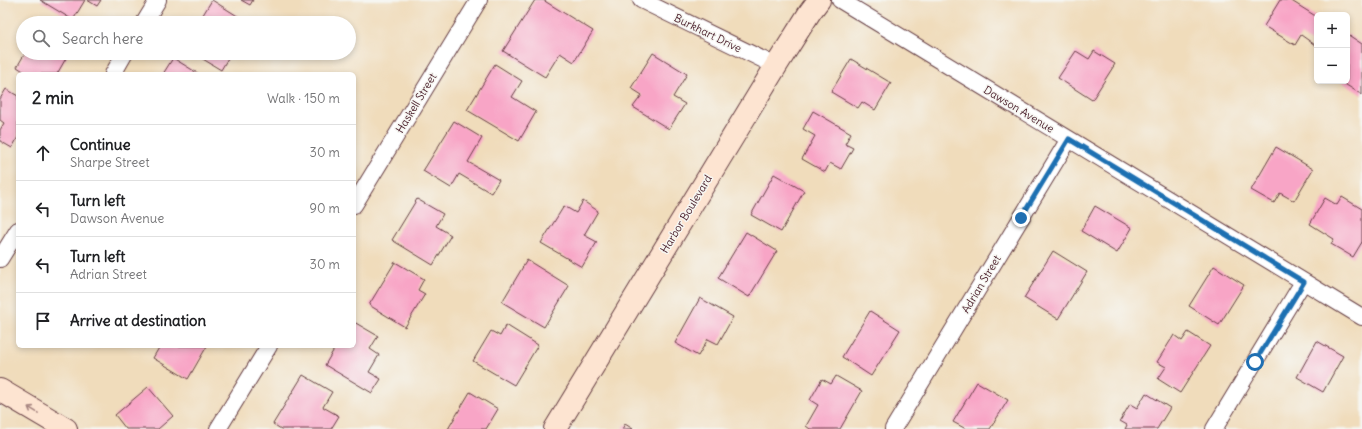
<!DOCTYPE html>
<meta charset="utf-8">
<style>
body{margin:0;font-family:Delius,sans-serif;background:#f6f6f6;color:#202124}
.controls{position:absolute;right:12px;top:12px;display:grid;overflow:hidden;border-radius:6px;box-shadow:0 2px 6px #0003}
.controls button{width:36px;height:36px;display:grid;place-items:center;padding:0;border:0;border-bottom:1px solid #e0e0e0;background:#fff;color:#202124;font:20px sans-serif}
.stop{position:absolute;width:12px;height:12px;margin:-9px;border:3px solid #1f6fb2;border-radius:50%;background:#fff}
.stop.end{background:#1f6fb2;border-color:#fff;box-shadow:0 1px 4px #0008}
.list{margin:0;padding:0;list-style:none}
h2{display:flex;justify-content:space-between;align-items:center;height:52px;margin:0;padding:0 16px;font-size:17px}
h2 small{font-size:13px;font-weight:400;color:#757577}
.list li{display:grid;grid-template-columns:26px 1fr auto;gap:12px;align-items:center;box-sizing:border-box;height:56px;padding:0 16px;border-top:1px solid #e0e0e0}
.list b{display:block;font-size:15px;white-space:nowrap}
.list p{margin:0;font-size:13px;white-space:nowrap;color:#757577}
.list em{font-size:13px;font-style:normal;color:#757577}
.icon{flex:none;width:22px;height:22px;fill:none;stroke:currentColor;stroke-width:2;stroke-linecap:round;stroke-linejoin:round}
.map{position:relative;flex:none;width:1362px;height:429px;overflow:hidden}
.search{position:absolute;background:#fff;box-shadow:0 2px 6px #0003;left:16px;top:16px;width:340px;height:44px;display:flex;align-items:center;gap:10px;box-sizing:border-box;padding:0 14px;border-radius:22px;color:#757577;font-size:15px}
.panel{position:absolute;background:#fff;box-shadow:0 2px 6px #0003;left:16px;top:72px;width:340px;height:276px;border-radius:6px}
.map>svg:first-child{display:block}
</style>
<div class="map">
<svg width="1362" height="429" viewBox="0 0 1362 429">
<rect width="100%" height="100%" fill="#f6f6f2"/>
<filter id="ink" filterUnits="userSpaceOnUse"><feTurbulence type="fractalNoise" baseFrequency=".025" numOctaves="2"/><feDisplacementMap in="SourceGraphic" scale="8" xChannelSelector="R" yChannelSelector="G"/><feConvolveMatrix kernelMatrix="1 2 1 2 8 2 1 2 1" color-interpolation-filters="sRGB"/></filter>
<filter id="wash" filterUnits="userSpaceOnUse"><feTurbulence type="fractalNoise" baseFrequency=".012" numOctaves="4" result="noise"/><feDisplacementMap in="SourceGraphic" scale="16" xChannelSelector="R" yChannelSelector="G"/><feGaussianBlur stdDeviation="0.9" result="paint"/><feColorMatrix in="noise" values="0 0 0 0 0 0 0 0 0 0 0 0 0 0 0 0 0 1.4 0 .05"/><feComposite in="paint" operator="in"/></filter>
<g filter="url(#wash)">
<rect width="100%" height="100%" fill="#f0dcbb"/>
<g id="blocks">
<path fill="#f8a5c6" d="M40 0H85L73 20Z
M87 0H101L97 6Z
M212 0 239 17 234 23H198Z
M241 0H253L250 5Z
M535 0H543L593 31 574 62 560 53 545 77 503 51Z
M1280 0H1290L1317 17V41L1315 45 1301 35 1295 45 1264 26Z
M1347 34 1362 44V95L1340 81H1347Z
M1076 51 1089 59 1094 51 1115 64 1092 100 1058 78Z
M25 53H69L57 74H28L17 67Z
M193 53H231L221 70Z
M653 53 687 74 673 97 685 104 669 129 633 107 642 95 631 88Z
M173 58 199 74H163Z
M851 59 891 83 875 110 862 102 858 108 831 92Z
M495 64 522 81 512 97 536 112 519 141 467 110Z
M6 89 18 96V137L12 148 0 141V130L4 123 0 120V99Z
M813 111 851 133 845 144 853 148 841 169 830 163 825 172 802 159 815 136 803 129Z
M454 121 482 138 468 162 499 180 491 193 459 174 451 188 423 171Z
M1276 147 1313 169 1294 201 1280 193 1274 203 1251 190Z
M774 174 804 191 781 232 751 215Z
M1342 197 1362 209V242L1353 257 1331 244 1334 239 1310 224 1325 198 1337 205Z
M417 199 443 214 436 226 451 235 433 265 392 240Z
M583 201 598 211 584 235 597 242 582 267 541 243 564 206 576 213Z
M1095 206 1132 228 1117 253 1081 231Z
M746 232 777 251 749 297 718 278Z
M1053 251 1087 272 1058 319 1024 298Z
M527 260 569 286 544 327 502 302Z
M395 262 424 279 418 290 425 294 405 327 369 305Z
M1214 266 1244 285 1219 325 1189 306Z
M700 298 733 317 718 344 708 339 698 356 675 343Z
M870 311 900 330 871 376 842 357Z
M354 322 378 336 370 349 379 355 369 372 381 379 372 393 325 365 336 346H354Z
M506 325 538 345 514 385 473 361 491 331 500 336Z
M1188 332 1210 346 1180 393 1158 379 1166 367 1157 362 1174 335 1182 341Z
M1317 341 1343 356 1323 392 1297 377Z
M160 346H207L188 379 153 358Z
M303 375 332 392 323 407 339 416 331 429H281L273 424Z
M836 376 862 391 840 429H810L806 426 818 405 810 400 822 379 831 384Z
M977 382 1008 400 990 429H966L953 422Z
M148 387 173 416 158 429H126L115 415Z
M470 392 498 409 486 429H448Z
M1146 393 1170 408 1157 429H1125L1127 425 1120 421 1130 404 1137 408Z
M625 424 633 429H622Z"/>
</g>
</g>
<g filter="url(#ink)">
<use href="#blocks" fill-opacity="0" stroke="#633b41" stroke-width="1"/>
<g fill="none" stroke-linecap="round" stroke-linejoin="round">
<defs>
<path id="street" d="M641 0 776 66
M840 0 1362 317
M144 23 158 0
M113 74 125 53
M354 205 479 0
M0 259 18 230
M218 429 269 346
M893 429 1069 139
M1214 429 1303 282"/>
<path id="secondary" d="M0 390 66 429
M555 429 776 66 810 12 819 0"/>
</defs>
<use href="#street" stroke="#633b41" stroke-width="18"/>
<use href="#secondary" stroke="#633b41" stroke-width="24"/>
<use href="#street" stroke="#fff" stroke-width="16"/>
<use href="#secondary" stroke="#fde4d1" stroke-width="22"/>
</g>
<defs><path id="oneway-shaft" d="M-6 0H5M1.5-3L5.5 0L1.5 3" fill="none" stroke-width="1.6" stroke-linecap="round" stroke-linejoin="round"/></defs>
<use stroke="#a4827e" href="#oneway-shaft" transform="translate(33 410) rotate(-149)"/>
</g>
<g fill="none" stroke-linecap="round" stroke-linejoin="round" filter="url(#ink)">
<path stroke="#1f6fb2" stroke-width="5" d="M1021 218 1069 139 1304 282 1255 362"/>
</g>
<g text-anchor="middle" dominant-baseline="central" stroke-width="3" stroke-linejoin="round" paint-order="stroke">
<g font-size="11" fill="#4a1f2b" stroke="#f6f6f2">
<text transform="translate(708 33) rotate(26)">Burkhart Drive</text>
<text transform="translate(416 103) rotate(-59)">Haskell Street</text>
<text transform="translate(1019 109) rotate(31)">Dawson Avenue</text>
<text transform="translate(686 214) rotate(-59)">Harbor Boulevard</text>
<text transform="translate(981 284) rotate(-59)">Adrian Street</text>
</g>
</g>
</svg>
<div class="controls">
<button>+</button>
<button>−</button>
</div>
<div class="stop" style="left:1255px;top:362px"></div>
<div class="stop end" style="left:1021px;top:218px"></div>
<div class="search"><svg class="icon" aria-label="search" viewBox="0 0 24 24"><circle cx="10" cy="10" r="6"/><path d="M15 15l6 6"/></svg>Search here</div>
<section class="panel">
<h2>2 min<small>Walk · 150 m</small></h2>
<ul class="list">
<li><svg class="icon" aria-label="ahead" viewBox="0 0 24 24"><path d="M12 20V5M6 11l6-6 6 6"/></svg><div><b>Continue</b><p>Sharpe Street</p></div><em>30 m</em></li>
<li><svg class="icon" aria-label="left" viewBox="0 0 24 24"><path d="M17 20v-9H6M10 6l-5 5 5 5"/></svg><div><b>Turn left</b><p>Dawson Avenue</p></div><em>90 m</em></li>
<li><svg class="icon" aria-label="left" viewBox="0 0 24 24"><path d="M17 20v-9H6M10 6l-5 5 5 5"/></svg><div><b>Turn left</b><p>Adrian Street</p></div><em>30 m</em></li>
<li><svg class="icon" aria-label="arrive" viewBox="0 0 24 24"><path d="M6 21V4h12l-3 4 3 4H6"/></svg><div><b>Arrive at destination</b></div></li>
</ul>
</section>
</div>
